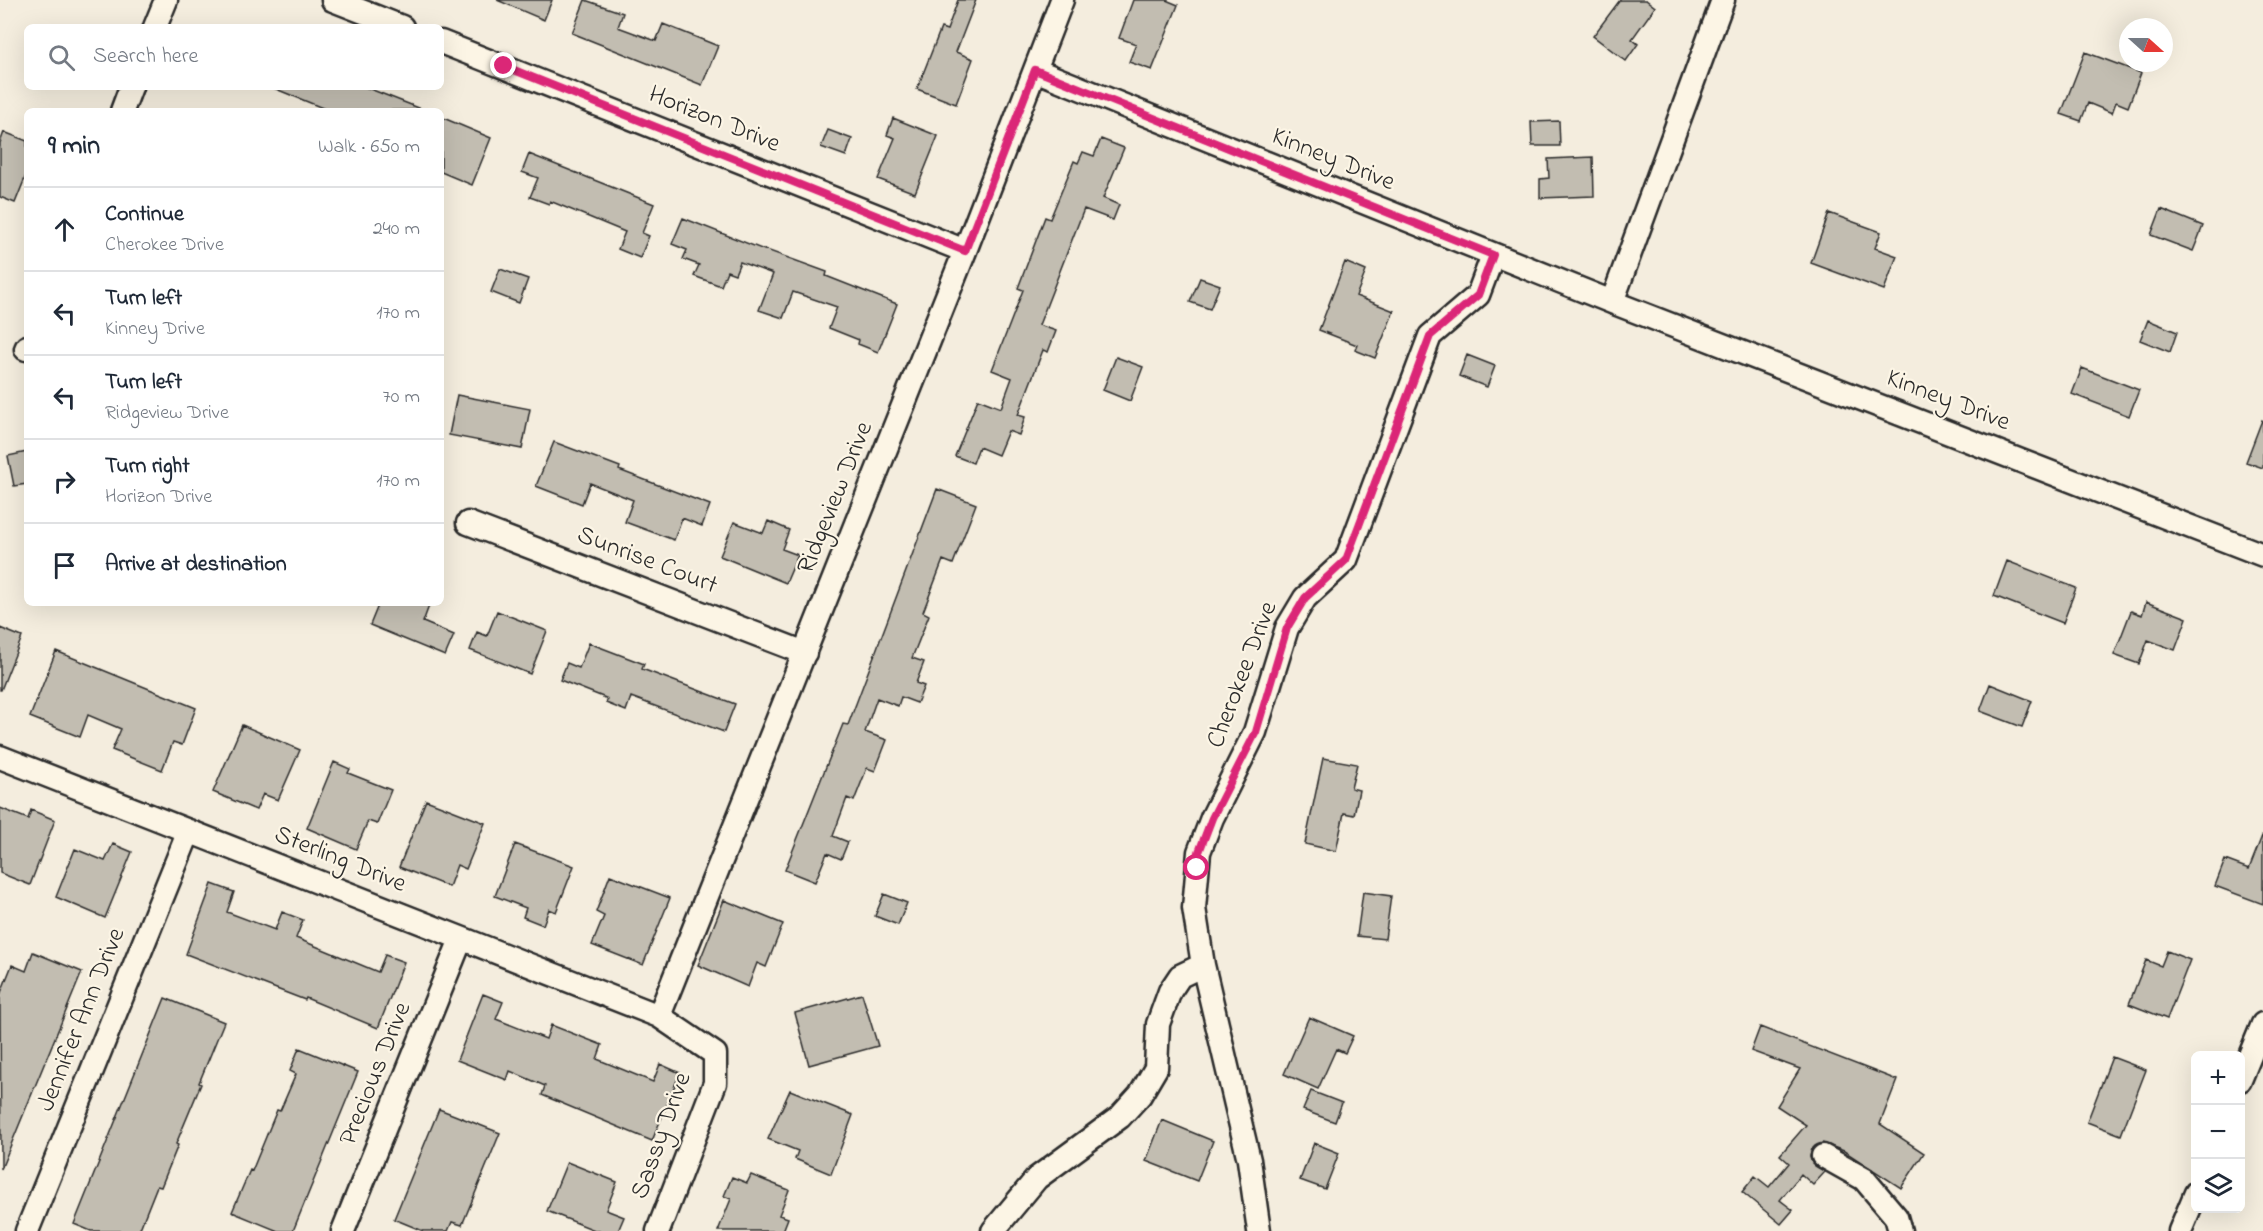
<!DOCTYPE html>
<meta charset="utf-8">
<style>
body{margin:0;font-family:"Indie Flower",sans-serif;background:#f6f6f7;color:#1f2937}
.controls{position:absolute;right:18px;bottom:18px;display:grid;overflow:hidden;border-radius:9px;box-shadow:0 6px 24px #0002}
.controls button{width:54px;height:54px;display:grid;place-items:center;padding:0;border:0;border-bottom:2px solid #e0e1e3;background:#fff;color:#1f2937;font:30px sans-serif}
.compass{position:absolute;left:2119px;top:18px;width:54px;height:54px;border-radius:50%;background:#fff;box-shadow:0 6px 24px #0002;rotate:111deg}
.stop{position:absolute;width:18px;height:18px;margin:-14px;border:4px solid #db2777;border-radius:50%;background:#fff}
.stop.end{background:#db2777;border-color:#fff;box-shadow:0 2px 6px #0008}
.list{margin:0;padding:0;list-style:none}
h2{display:flex;justify-content:space-between;align-items:center;height:78px;margin:0;padding:0 24px;font-size:26px}
h2 small{font-size:20px;font-weight:400;color:#747a83}
.list li{display:grid;grid-template-columns:39px 1fr auto;gap:18px;align-items:center;box-sizing:border-box;height:84px;padding:0 24px;border-top:2px solid #e0e1e3}
.list b{display:block;font-size:22px;white-space:nowrap}
.list p{margin:0;font-size:20px;white-space:nowrap;color:#747a83}
.list em{font-size:20px;font-style:normal;color:#747a83}
.icon{flex:none;width:33px;height:33px;fill:none;stroke:currentColor;stroke-width:2;stroke-linecap:round;stroke-linejoin:round}
.map{position:relative;flex:none;width:2263px;height:1231px;overflow:hidden}
.search{position:absolute;background:#fff;box-shadow:0 6px 24px #0002;left:24px;top:24px;width:420px;height:66px;display:flex;align-items:center;gap:15px;box-sizing:border-box;padding:0 21px;border-radius:9px;color:#747a83;font-size:22px}
.panel{position:absolute;background:#fff;box-shadow:0 6px 24px #0002;left:24px;top:108px;width:420px;height:498px;border-radius:9px}
.map>svg:first-child{display:block}
</style>
<div class="map">
<svg width="2263" height="1231" viewBox="0 0 2263 1231">
<rect width="100%" height="100%" fill="#f4edde"/>
<filter id="ink" filterUnits="userSpaceOnUse"><feTurbulence type="fractalNoise" baseFrequency=".0167" numOctaves="2"/><feDisplacementMap in="SourceGraphic" scale="12" xChannelSelector="R" yChannelSelector="G"/><feConvolveMatrix kernelMatrix="1 2 1 2 8 2 1 2 1" color-interpolation-filters="sRGB"/></filter>
<g filter="url(#ink)">
<path fill="#c2bdb1" stroke="#2b2b2b" stroke-width="1.5" d="M497 0H552L544 20Z
M585 0 623 13 618 27 656 41 663 24 718 46 702 85 572 33Z
M958 0H976L956 52 973 59 956 104 917 89 941 28 947 30Z
M1133 0H1166L1178 5 1152 70 1129 62 1136 44 1119 38Z
M1620 0H1646L1655 7 1632 39 1638 44 1626 61 1593 36Z
M2085 52 2141 73 2128 107 2116 102 2112 113 2088 103 2081 121 2061 114Z
M271 87H365L424 110 330 111Z
M441 117 491 138 472 185 441 172Z
M893 118 938 136 915 193 878 179 895 138 887 135Z
M1559 121 1560 146H1532L1531 122Z
M828 130 852 139 846 156 821 147Z
M4 132 27 141V173L15 203 0 197V143Z
M1101 139 1124 148 1103 198 1119 205 1113 220 1084 209 1039 325 1056 331 1048 352 1043 350 1018 415 1025 417 1019 435 1008 431 998 455 979 447 973 463 955 456 978 399 1001 408 1012 378 992 370 1023 290 1018 288 1045 217 1050 219 1074 161 1078 163 1083 152 1094 156Z
M529 154 654 204 642 233 649 236 640 258 618 249 625 232 550 201 549 204 530 197 538 178 522 172Z
M1593 157 1594 196 1540 198V179L1549 178 1548 159Z
M2161 209 2203 226 2193 251 2151 235Z
M1829 213 1881 232 1875 248 1897 256 1884 290 1811 263Z
M683 218 764 250V249L827 272 826 276 897 304 878 352 858 344 859 340 829 328 837 307 793 292 783 318 759 310 773 274 740 262 735 274 727 271 721 286 694 276 699 265 683 259 687 250 672 244Z
M1345 262 1366 271 1356 296 1394 311 1375 358 1355 350 1357 345 1319 330Z
M500 269 528 279 519 303 491 292Z
M1200 278 1220 285 1210 309 1190 302Z
M2148 320 2177 332 2170 352 2140 340Z
M1467 355 1495 366 1487 387 1459 376Z
M1116 357 1143 367 1130 401 1103 390Z
M2082 368 2139 390 2129 416 2072 394Z
M457 395 530 409 522 449 449 435Z
M2262 420 2263 421V468L2246 462Z
M554 442 620 467 619 470 710 505 702 526 682 518 674 540 625 522 633 500 590 483 582 504 536 486Z
M27 452V484L14 486 8 456Z
M937 489 976 504 953 564 943 560 923 612 929 615 912 658 924 662 916 683 924 686 917 703 901 697 898 706 877 698 865 732 887 740 875 771 867 768 854 801 847 798 833 836 848 842 841 859 827 853 815 882 785 870 843 724 848 725Z
M768 521 789 530 782 549 798 555 786 583 720 556 734 522 763 533Z
M2007 561 2076 588 2063 623 1994 596Z
M2146 602 2187 618 2175 650 2148 640 2139 664 2114 655 2131 611 2142 615Z
M379 603H430L423 622 454 635 445 656 370 625Z
M497 611 547 631 530 674 470 650 477 632 487 636Z
M0 628 22 637 1 690H0Z
M589 643 644 664 642 669 735 704 724 732 631 697 626 711 606 703 608 699 560 680 567 663 579 668Z
M56 651 196 708 182 745 173 742 162 770 112 750 121 729 88 715 80 737 30 717Z
M1990 684 2032 701 2022 727 1980 711Z
M242 725 300 750 278 800 263 794 256 810 213 792Z
M1323 758 1357 764 1351 788 1359 790 1354 815 1344 813 1336 851 1305 844Z
M334 762 350 769 348 773 391 790 377 824 368 821 356 849 307 828Z
M426 800 485 823 466 869 457 865 449 887 399 867Z
M0 808 28 819 31 810 55 820 30 885 0 873Z
M2262 836H2263V904L2215 886 2225 860 2249 869Z
M113 844 132 852 105 918 56 897 75 849 105 861Z
M515 844 574 866 556 912 549 909 543 925 523 917 526 908 495 896Z
M610 875 670 898 643 965 592 945 604 916 596 912Z
M212 884 234 892 227 912 275 930 282 912 303 920 296 938 378 972 385 955 404 962 378 1028 306 998 305 1000 186 954Z
M1363 892 1391 896 1385 939 1357 936Z
M884 894 907 903 898 925 875 916Z
M724 900 783 924 766 967 757 963 748 987 698 965Z
M2167 951 2190 960 2167 1019 2129 1004 2146 960 2161 966Z
M33 952 82 972 1 1169 0 995 12 965 26 971Z
M483 994 503 1002 496 1019 546 1039 551 1025 602 1045 597 1059 653 1082 660 1064 680 1073 652 1141 542 1095 545 1086 510 1071 507 1080 457 1060Z
M862 994 878 1046 809 1065 795 1013Z
M165 998 224 1022 199 1083 201 1084 176 1144 178 1145 161 1187 157 1186 139 1231H91L74 1224Z
M1309 1017 1353 1036 1345 1053 1336 1049 1318 1089 1284 1074Z
M1760 1027 1897 1080 1880 1124 1924 1153 1901 1188 1844 1151 1822 1143 1812 1149 1810 1157 1812 1163 1825 1172 1813 1185 1801 1174 1780 1200 1793 1210 1781 1224 1742 1192 1755 1176 1769 1187 1789 1163 1780 1155 1806 1125 1777 1106 1800 1069 1751 1051Z
M299 1048 358 1072 293 1231H278L232 1212 250 1170 252 1171 277 1110 280 1111 296 1074 290 1071Z
M2112 1057 2146 1070 2121 1135 2087 1122Z
M790 1090 853 1115 831 1174 795 1159 798 1151 768 1139Z
M1311 1091 1342 1103 1335 1122 1303 1110Z
M439 1109 500 1133 462 1225 452 1222 448 1231H423L394 1219Z
M1162 1120 1213 1141 1197 1181 1146 1161Z
M1314 1143 1339 1153 1325 1189 1300 1180Z
M567 1162 617 1182 606 1210 624 1217 618 1231H597L547 1211Z
M751 1175 789 1190 779 1215 788 1218 783 1231H718L731 1199 724 1196 732 1177 747 1183Z"/>
<g fill="none" stroke-linecap="round" stroke-linejoin="round">
<defs>
<path id="minor" d="M333 0 402 27
M155 27 166 0
M441 42 965 251
M1035 70 1612 302 2263 555
M122 111 131 87
M1612 302 1723 0
M26 349 27 347
M468 523 805 653
M0 757 659 1016 715 1054V1083L658 1231
M659 1016 965 251 1062 0
M2240 1080 2263 1024
M1823 1156 1864 1179 1896 1217 1900 1231
M27 1231 189 831
M343 1231 461 939
M993 1231 1037 1178 1120 1117 1140 1095 1156 1068 1158 1024 1170 991 1180 976 1203 965
M1259 1231 1249 1160 1203 965 1194 908 1199 852 1212 818 1255 732 1287 628 1305 598 1346 560 1430 336 1478 295 1493 255
M2180 1231 2196 1193"/>
</defs>
<use href="#minor" stroke="#2b2b2b" stroke-width="27"/>
<use href="#minor" stroke="#fcf5e5" stroke-width="22"/>
</g>
</g>
<g fill="none" stroke-linecap="round" stroke-linejoin="round" filter="url(#ink)">
<path stroke="#db2777" stroke-width="8" d="M504 66 965 251 1035 70 1493 255 1478 295 1430 336 1346 560 1305 598 1287 628 1256 732 1212 818 1199 852 1197 868"/>
</g>
<g text-anchor="middle" dominant-baseline="central" stroke-width="4.5" stroke-linejoin="round" paint-order="stroke">
<g font-size="26" fill="#2b2b2b" stroke="#fcf5e5">
<text transform="translate(714 120) rotate(22)">Horizon Drive</text>
<text transform="translate(1333 160) rotate(22)">Kinney Drive</text>
<text transform="translate(1948 401) rotate(21)">Kinney Drive</text>
<text transform="translate(836 498) rotate(-68)">Ridgeview Drive</text>
<text transform="translate(647 561) rotate(21)">Sunrise Court</text>
<text transform="translate(1243 675) rotate(-69)">Cherokee Drive</text>
<text transform="translate(340 860) rotate(22)">Sterling Drive</text>
<text transform="translate(82 1020) rotate(-68)">Jennifer Ann Drive</text>
<text transform="translate(376 1074) rotate(-68)">Precious Drive</text>
<text transform="translate(662 1136) rotate(-70)">Sassy Drive</text>
</g>
</g>
</svg>
<div class="controls">
<button>+</button>
<button>−</button>
<button><svg class="icon" aria-label="layers" viewBox="0 0 24 24"><path d="M12 4l9 5-9 5-9-5zM3 14l9 5 9-5"/></svg></button>
</div>
<svg class="compass" viewBox="-18 -18 36 36"><path d="M0-13l5 13h-10z" fill="#e53935"/><path d="M0 13l5-13h-10z" fill="#747a83"/></svg>
<div class="stop" style="left:1197px;top:868px"></div>
<div class="stop end" style="left:504px;top:66px"></div>
<div class="search"><svg class="icon" aria-label="search" viewBox="0 0 24 24"><circle cx="10" cy="10" r="6"/><path d="M15 15l6 6"/></svg>Search here</div>
<section class="panel">
<h2>9 min<small>Walk · 650 m</small></h2>
<ul class="list">
<li><svg class="icon" aria-label="ahead" viewBox="0 0 24 24"><path d="M12 20V5M6 11l6-6 6 6"/></svg><div><b>Continue</b><p>Cherokee Drive</p></div><em>240 m</em></li>
<li><svg class="icon" aria-label="left" viewBox="0 0 24 24"><path d="M17 20v-9H6M10 6l-5 5 5 5"/></svg><div><b>Turn left</b><p>Kinney Drive</p></div><em>170 m</em></li>
<li><svg class="icon" aria-label="left" viewBox="0 0 24 24"><path d="M17 20v-9H6M10 6l-5 5 5 5"/></svg><div><b>Turn left</b><p>Ridgeview Drive</p></div><em>70 m</em></li>
<li><svg class="icon" aria-label="right" viewBox="0 0 24 24"><path d="M7 20v-9h11M14 6l5 5-5 5"/></svg><div><b>Turn right</b><p>Horizon Drive</p></div><em>170 m</em></li>
<li><svg class="icon" aria-label="arrive" viewBox="0 0 24 24"><path d="M6 21V4h12l-3 4 3 4H6"/></svg><div><b>Arrive at destination</b></div></li>
</ul>
</section>
</div>
